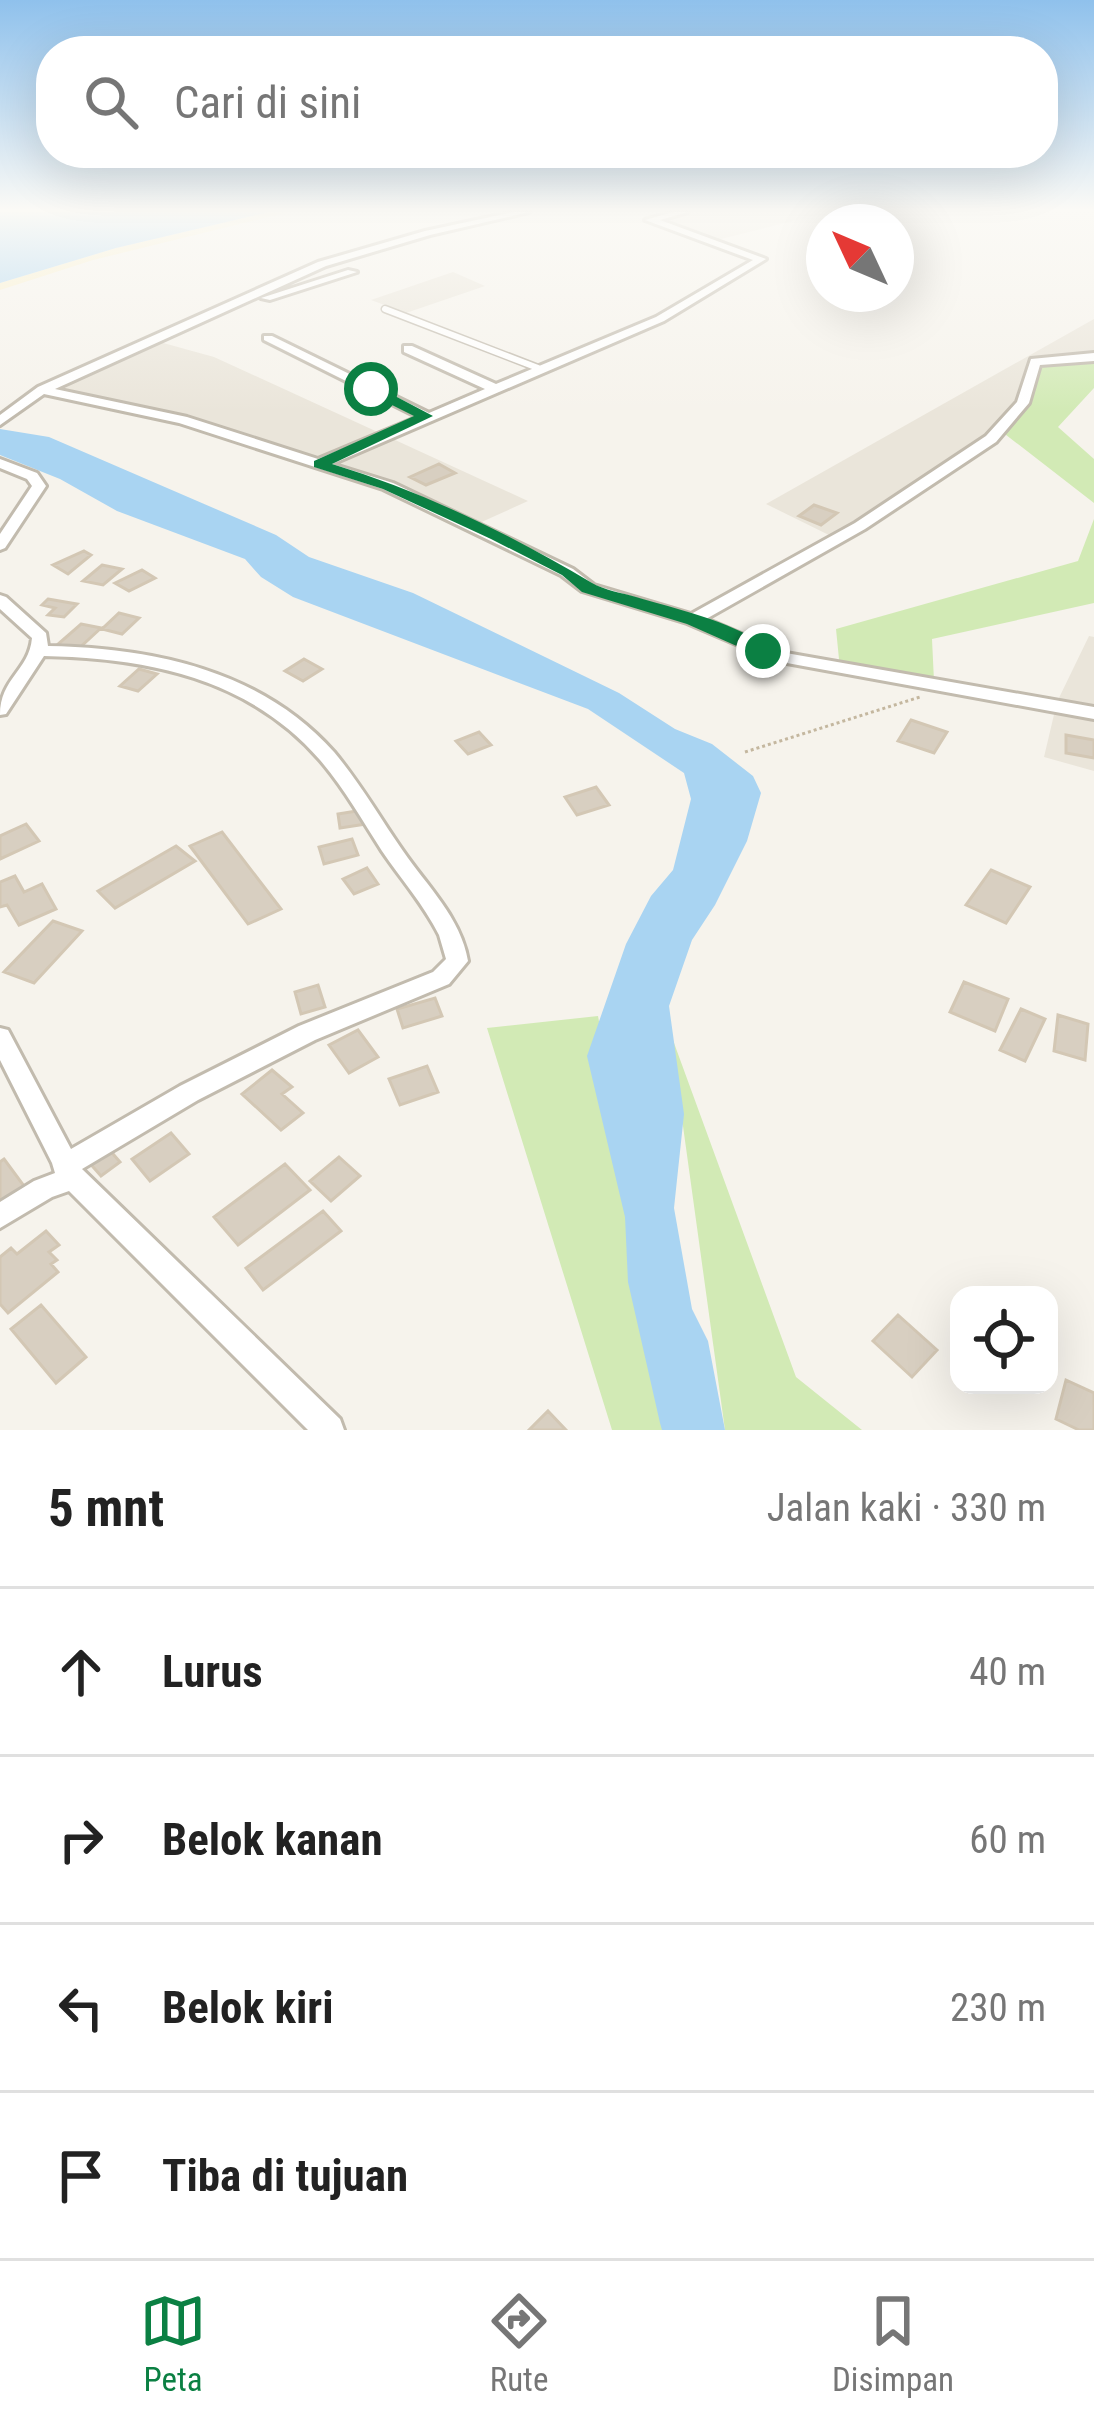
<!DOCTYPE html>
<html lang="id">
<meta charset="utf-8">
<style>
body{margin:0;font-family:"Roboto Condensed",sans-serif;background:#f6f6f6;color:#222}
.controls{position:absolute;right:36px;bottom:36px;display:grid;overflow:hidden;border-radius:24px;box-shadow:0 12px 48px #0002}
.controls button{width:108px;height:108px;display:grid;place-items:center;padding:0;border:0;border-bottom:3px solid #e0e0e0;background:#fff;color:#222;font:60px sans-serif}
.compass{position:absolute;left:806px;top:204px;width:108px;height:108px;border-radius:50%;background:#fff;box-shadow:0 12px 48px #0002;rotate:314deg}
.stop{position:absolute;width:36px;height:36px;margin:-27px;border:9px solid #0b8043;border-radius:50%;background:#fff}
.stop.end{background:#0b8043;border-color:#fff;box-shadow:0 3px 12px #0008}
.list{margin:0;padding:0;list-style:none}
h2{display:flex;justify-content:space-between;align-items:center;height:156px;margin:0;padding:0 48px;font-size:51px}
h2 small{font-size:39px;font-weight:400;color:#767676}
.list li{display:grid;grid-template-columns:78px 1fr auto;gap:36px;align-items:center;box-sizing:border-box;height:168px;padding:0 48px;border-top:3px solid #e0e0e0}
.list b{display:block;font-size:45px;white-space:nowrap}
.list em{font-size:39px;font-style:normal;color:#767676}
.icon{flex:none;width:66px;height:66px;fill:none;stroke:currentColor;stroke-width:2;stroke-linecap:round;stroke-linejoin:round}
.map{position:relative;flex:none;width:1094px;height:1430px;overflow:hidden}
.search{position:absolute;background:#fff;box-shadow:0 12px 48px #0002;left:36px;right:36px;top:36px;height:132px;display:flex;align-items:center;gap:30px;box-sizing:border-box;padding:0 42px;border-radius:48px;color:#767676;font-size:45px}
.sheet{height:828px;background:#fff}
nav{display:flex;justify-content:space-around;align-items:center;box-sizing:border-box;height:168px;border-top:3px solid #e0e0e0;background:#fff;font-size:33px;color:#767676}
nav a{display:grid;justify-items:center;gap:6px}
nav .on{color:#0b8043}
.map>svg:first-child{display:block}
</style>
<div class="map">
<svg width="1094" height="1430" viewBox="0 0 1094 1430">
<rect width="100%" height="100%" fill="#f6f3ec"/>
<path fill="#eae5da" d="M701 212H817L824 213 713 241 656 218Z
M453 272 485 286 406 313 371 300Z
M1094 319V358L1033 382 1006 425 835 538 766 504Z
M156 341 214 357 528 501 466 529 376 483 178 421 45 387Z
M1089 636 1094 637V771L1044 757 1057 702Z"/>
<path fill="#d2eab5" d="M1094 358V388L1058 427 1094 459V503L1001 431 1027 397 1034 365Z
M1094 519V603L932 639 934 681 840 669 836 629 1078 561Z
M598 1016 674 1430H612L487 1028Z
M670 1032 796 1377 862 1430H725Z"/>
<path fill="#f9efc9" d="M269 212H289L93 260 0 290V283L116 248Z"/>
<path fill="#a9d4f2" d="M0 212H269L116 248 0 283Z
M0 429 49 437 276 535 309 557 413 593 619 693 675 729 712 744 753 776 761 793 747 841 715 905 692 940 669 1006 684 1114 674 1208 692 1309 708 1341 725 1430H662L660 1423 628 1282 625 1217 587 1056 626 944 651 896 673 870 691 799 684 773 588 709 293 597 261 577 245 559 117 511 60 479 0 455Z"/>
<path fill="#d8cfc1" stroke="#d3c7b4" stroke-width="3" d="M439 464 455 473 426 485 410 477Z
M814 505 837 513 821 525 799 516Z
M84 551 91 555 68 574 53 565Z
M102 565 122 569 103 585 83 581Z
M142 570 155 578 129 591 115 583Z
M48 599 77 604 64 617 48 615 55 608 42 605Z
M119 613 139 618 122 634 102 629Z
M81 624 101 628 77 650 57 645Z
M304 659 322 669 303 681 285 671Z
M139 669 157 674 138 691 120 686Z
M911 720 947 732 934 753 898 741Z
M479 732 491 745 468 754 456 741Z
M1066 735 1094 740V758L1066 753Z
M596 787 609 805 577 815 565 797Z
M363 810 366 824 340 828 338 814Z
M26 824 39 841 0 859V836Z
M222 832 281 909 248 924 190 846Z
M352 839 358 855 324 864 319 847Z
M176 846 195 861 115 908 98 891Z
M367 868 378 884 354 894 343 879Z
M991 870 1030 887 1006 923 966 905Z
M15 876 24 892 42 884 56 909 19 925 7 905 0 907V882Z
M53 921 82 931 34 983 4 972Z
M964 982 1008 999 995 1031 950 1012Z
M318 985 325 1007 301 1014 295 992Z
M435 998 442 1016 403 1028 397 1009Z
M1021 1009 1045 1019 1025 1061 1000 1050Z
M1058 1015 1088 1024 1085 1060 1054 1051Z
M358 1030 378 1057 349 1073 329 1045Z
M427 1066 438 1092 400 1105 389 1079Z
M272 1070 292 1087 282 1094 303 1113 281 1130 242 1094Z
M171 1133 189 1154 150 1181 132 1159Z
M107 1147 120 1162 101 1176 87 1160Z
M339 1157 360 1176 331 1201 310 1181Z
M4 1159 27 1190 0 1207V1162Z
M285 1164 310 1190 238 1245 214 1217Z
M323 1211 341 1231 263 1290 246 1268Z
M46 1231 59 1245 49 1252 57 1260 51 1264 58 1272 8 1313 0 1304V1257L11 1248 17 1254Z
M41 1305 86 1357 56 1383 11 1329Z
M898 1315 937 1350 912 1377 873 1341Z
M1066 1380 1094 1393V1430H1079L1056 1419Z
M548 1411 566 1430H529Z"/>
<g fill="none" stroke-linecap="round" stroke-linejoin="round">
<defs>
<path id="lane" d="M385 309 538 368"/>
<path id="street" d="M513 212H529L430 235 326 266 55 389 187 417 318 459 418 417 264 340V336H272L429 413 485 389 404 352V346H412L496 384 656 317 753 260 645 220 673 212H688L660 220 766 259 664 321 332 464 393 483 573 569 594 585 691 614 855 523 986 436 1017 402 1031 359 1094 353V361L1040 365 1029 403 996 442 865 529 706 619 786 653 1094 707V719L776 661 687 623 582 591 561 575 383 489 179 423 44 394 0 425V415L38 387 318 262 425 231Z
M348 270 357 272 270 300 261 298Z
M0 459 37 473 46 486 5 548 0 550V534L32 486 27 479 0 468Z
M0 595 6 597 46 633 48 646C153 648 261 670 334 752 360 783 380 818 403 851 427 886 461 918 468 961L449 984 315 1040 198 1100 82 1169 340 1419 344 1430H308L69 1191 52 1197 0 1228V1202L34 1181 55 1173 52 1163 0 1060V1028L8 1030 71 1149 180 1086 299 1026 433 972 446 959 439 935C424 905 401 879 382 851 362 820 344 788 320 760 249 678 147 658 44 656L6 714 0 715C0 678 29 671 32 638L0 609Z"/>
</defs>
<use href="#lane" stroke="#c2bbae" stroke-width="9"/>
<use href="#street" stroke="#c2bbae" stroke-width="6"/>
<path stroke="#c4b79f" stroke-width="3" stroke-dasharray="3 3" stroke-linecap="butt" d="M745 752 920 697"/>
<use href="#lane" stroke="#fff" stroke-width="6"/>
<use href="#street" fill="#fff" fill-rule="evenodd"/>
</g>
<linearGradient id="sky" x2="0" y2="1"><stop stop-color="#8fc1ec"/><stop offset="0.51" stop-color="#fbfaf6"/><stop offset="1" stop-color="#fbfaf6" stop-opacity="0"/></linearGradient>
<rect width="1094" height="412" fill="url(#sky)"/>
<path fill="#0b8043" d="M366 386H376L433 416 332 464C424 492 510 534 592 583 604 590 622 593 636 597 679 610 737 622 772 651L757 655 687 624 582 592 562 575 491 539 383 489 314 467V461L414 416 366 392Z"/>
</svg>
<div class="controls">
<button><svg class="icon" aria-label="locate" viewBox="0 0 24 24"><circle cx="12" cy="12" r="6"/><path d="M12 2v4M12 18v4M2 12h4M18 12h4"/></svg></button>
</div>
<svg class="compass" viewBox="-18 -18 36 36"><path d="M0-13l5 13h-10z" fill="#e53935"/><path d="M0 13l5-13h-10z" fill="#767676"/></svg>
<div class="stop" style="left:371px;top:389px"></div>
<div class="stop end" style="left:763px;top:651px"></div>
<div class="search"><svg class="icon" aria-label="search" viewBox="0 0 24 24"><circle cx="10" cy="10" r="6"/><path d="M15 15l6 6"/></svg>Cari di sini</div>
</div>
<section class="sheet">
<h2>5 mnt<small>Jalan kaki · 330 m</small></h2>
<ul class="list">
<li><svg class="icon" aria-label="ahead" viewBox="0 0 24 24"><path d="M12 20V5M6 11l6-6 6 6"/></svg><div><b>Lurus</b></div><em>40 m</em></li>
<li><svg class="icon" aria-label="right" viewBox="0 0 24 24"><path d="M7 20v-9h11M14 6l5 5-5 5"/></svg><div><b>Belok kanan</b></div><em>60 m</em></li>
<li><svg class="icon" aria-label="left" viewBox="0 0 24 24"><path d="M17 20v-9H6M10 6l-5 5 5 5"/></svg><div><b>Belok kiri</b></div><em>230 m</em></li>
<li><svg class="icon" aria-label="arrive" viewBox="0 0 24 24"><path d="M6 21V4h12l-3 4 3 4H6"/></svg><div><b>Tiba di tujuan</b></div></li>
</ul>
</section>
<nav>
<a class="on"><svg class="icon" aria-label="map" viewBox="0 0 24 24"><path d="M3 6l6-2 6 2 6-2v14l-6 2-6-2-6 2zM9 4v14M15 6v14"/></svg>Peta</a>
<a><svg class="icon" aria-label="directions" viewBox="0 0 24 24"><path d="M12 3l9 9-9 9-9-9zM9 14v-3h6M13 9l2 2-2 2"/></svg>Rute</a>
<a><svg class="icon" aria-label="saved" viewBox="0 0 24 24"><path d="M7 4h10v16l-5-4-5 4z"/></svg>Disimpan</a>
</nav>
